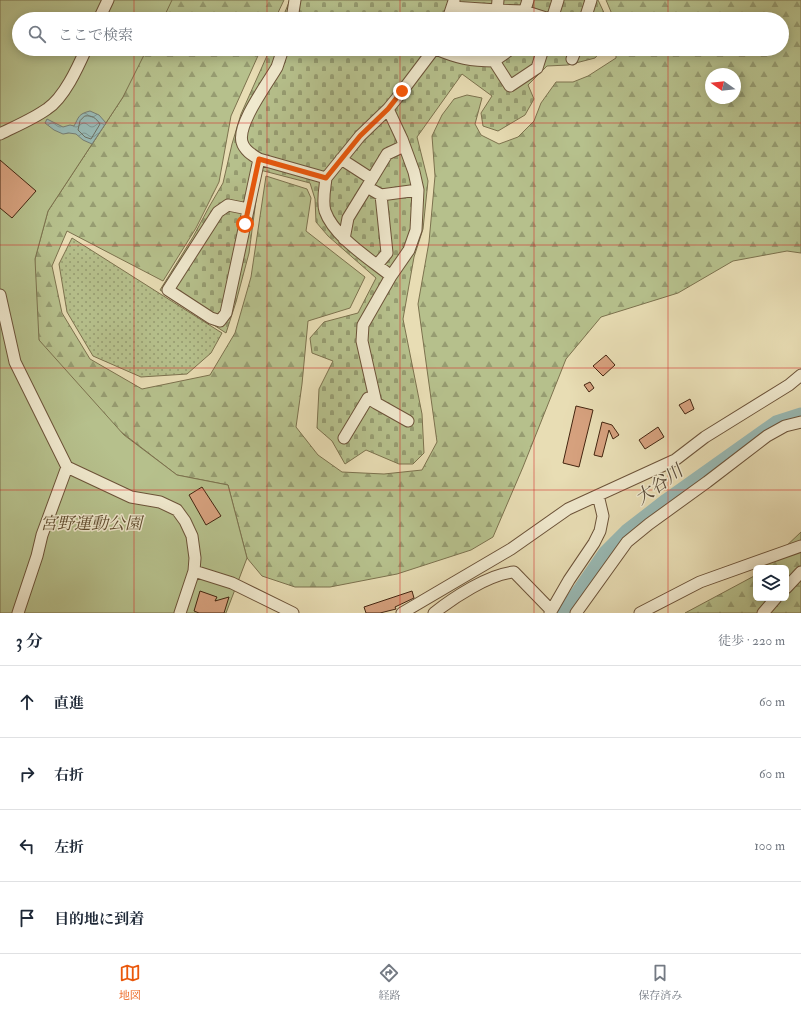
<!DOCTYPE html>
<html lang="ja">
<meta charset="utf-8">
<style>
body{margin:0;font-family:"IM FELL Double Pica","Noto Serif JP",serif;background:#f2f2f3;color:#1f2937}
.controls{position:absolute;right:12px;bottom:12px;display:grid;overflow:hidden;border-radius:6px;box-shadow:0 2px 10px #0003}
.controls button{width:36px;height:36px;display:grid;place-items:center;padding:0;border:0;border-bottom:1px solid #e0e1e3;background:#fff;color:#1f2937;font:20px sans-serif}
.compass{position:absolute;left:705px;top:68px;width:36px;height:36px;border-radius:50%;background:#fff;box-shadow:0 2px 10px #0003;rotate:284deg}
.stop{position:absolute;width:12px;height:12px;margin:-9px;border:3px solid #ea580c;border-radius:50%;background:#fff}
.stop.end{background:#ea580c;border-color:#fff;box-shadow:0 1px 4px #0008}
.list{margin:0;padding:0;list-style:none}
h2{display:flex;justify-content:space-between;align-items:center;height:52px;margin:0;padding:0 16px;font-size:17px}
h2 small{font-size:13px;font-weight:400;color:#747a83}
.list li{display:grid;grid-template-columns:26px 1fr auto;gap:12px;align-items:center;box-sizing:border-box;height:72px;padding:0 16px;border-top:1px solid #e0e1e3}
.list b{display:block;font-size:15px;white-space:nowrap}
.list em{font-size:13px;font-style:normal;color:#747a83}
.icon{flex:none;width:22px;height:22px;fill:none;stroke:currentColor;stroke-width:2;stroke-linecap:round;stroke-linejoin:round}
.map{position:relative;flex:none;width:801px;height:613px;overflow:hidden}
.search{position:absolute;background:#fff;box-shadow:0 2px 10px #0003;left:12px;right:12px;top:12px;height:44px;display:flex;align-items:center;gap:10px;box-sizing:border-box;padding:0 14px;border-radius:22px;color:#747a83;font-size:15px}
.sheet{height:340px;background:#fff}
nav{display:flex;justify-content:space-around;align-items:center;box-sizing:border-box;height:56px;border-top:1px solid #e0e1e3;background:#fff;font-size:11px;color:#747a83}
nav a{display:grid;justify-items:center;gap:2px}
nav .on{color:#ea580c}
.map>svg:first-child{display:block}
</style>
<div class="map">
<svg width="801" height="613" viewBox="0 0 801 613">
<defs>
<pattern id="grass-dots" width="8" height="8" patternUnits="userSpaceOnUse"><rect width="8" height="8" fill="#b6c08c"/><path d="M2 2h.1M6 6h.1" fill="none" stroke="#969c71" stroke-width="1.8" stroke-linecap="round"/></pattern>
<pattern id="forest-firs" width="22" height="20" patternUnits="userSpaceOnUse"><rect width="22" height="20" fill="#b6c08c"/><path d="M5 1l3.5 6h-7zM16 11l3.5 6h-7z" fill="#969c71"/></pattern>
<pattern id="cemetery-stones" width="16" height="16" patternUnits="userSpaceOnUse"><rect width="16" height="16" fill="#b6c08c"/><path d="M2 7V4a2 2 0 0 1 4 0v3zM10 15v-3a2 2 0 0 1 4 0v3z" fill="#969c71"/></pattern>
<pattern id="water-waves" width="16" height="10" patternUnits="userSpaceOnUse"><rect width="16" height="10" fill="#99bab5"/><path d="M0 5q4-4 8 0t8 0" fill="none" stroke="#7e9792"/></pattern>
</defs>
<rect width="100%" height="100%" fill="#e8ddb4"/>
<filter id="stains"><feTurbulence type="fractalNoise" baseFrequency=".005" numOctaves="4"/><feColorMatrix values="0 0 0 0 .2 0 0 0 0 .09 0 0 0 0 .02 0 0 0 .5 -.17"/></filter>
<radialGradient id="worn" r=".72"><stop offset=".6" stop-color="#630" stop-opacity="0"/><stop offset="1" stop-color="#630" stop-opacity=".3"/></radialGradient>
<path fill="url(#grass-dots)" stroke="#7c724e" d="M72 238 222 333 211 353 187 374 141 377 93 356 67 312 59 264Z"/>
<path fill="url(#forest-firs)" stroke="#7c724e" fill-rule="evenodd" d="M155 0H284L275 19H150Z
M606 0H801V253L787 251 733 261 678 293 601 317 566 359 523 467 493 537 471 550 397 574 330 587H295L262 576 247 558 228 485 177 475 86 405 39 340 32 315 35 259 48 211 123 97 140 49H261L231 116 219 182 196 228 163 281 67 231 52 266 62 313 90 359 142 389 210 375 235 333 251 277 266 176 307 189 311 198 306 231 365 277 350 308 308 321 302 384 296 427 318 455 342 472 384 474 422 470 437 442 418 304 429 242 435 176 432 136 442 115 454 99 467 95 482 98 475 124 481 135 499 144 518 137 534 121 541 103 556 82H573L588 76 616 58V49H782V19H614ZM711 74H735V98H711Z
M801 532V613H685L756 575V598H786V568H763Z"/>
<path fill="url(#cemetery-stones)" stroke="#7c724e" d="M290 0H598L607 19H282Z
M270 49H603L595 58 568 65 547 66 528 85 534 99 525 115 498 131 483 126 481 113 492 96 462 74 417 137 428 181 423 229 414 257 403 319 422 414 424 453 413 464H399L366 450 345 464 332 441 317 428 319 389 333 361 312 353 310 338 324 322 358 313 376 278 328 236 316 222 315 199 310 183 260 170 249 253 236 302 226 333 160 290 193 237 209 207 223 183 232 144 241 114Z"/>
<path fill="#b6c08c" stroke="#7c724e" d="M0 0H172L163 19H19V49H147L123 97 48 211 35 259 39 340 124 435 177 475 228 485 247 558 226 613H0Z"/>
<path fill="url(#water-waves)" stroke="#777e73" d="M90 111 99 115 106 123 92 144 83 140 76 134 69 133 63 134 54 130 45 123 47 119 63 127 70 125 74 126C79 117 78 114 90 111Z"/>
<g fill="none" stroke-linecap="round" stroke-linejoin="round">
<path stroke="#6e7062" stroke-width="1" d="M85 116C92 115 96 118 100 124L91 139 85 137 78 130 80 121Z"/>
<path stroke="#99bab5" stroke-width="13" d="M563 613 605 552 626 531 666 500 776 422 801 414"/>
</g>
<path fill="#d6a17e" stroke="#432510" d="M0 160 36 191 12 218 0 208Z
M606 355 615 365 603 376 593 366Z
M590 382 594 388 589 392 584 385Z
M690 399 694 409 685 414 679 405Z
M576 406 593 410 579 467 563 463Z
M602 422 612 425 619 435 613 439 609 430 602 457 594 455Z
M658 427 664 437 645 449 639 440Z
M202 487 221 516 206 525 189 495Z
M200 591 217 597 215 601 229 597 224 613H199L194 611Z
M412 591 414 598 395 607 396 609 380 613H366L364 607Z"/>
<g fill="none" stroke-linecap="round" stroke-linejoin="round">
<defs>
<path id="minor" d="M498 0 497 10 524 11 549 19
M452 7 497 10 496 19
M99 19 108 0
M292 19 295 0
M448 19 454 1
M522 19 528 0
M552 19 558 0
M585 19 591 0
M283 49C281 55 279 61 277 67 268 83 237 124 242 142 244 150 252 155 259 159L326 178 360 136 388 109
M436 49C457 58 471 61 494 61V49
M511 49 494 61 510 86 537 68 543 49
M572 59 576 49
M0 134C16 126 33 119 47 109 64 98 78 67 86 49
M341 159 372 179
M326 178C325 188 322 201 325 211 334 237 370 259 391 276
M381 195 418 190
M248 209 228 205 218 212 168 290 211 318 220 321 226 313 259 159
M344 239 348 218 367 187
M377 265 387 253 381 195 367 187 387 154 404 146
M0 295 15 362 67 467 131 497 160 502 177 510 185 521 192 536 195 558 194 571 180 613
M408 421 376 403 362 341 363 325 391 276 409 250 416 230 418 190 414 172 402 139 388 109 397 98 434 49
M344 438 368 398 376 403
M194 571 232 583 293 613
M786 588 801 572
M18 613 37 556 42 535 67 467
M402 613 511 549 568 509 675 460 705 437 789 385 801 375
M434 613C453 598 489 574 514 572L551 610
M550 613 569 580 594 543 600 531 603 516 598 495
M576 613 627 542 649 524 707 482 767 436 785 426 801 422
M640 613 700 582 801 546
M763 613 776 598"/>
</defs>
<use href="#minor" stroke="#6c5339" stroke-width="13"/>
<use href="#minor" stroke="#f0e9ce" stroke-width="11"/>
</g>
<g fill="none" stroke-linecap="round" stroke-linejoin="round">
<path stroke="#ea580c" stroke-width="5" d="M245 224 259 159 326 178 360 136 388 109 402 91"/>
</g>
<path fill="none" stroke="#d62828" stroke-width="1" stroke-opacity="0.55" d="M134 0V19M267 0V19M400 0V19M534 0V19M668 0V19M134 49V613M267 49V613M400 49V613M534 49V613M668 49V613M0 123H801M0 245H801M0 368H801M0 490H801"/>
<g text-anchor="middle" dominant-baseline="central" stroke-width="3" stroke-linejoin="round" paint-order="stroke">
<g font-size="17" font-style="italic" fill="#604c2f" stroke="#f0e9ce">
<text x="91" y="523">宮野運動公園</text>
</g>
<g font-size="18" font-style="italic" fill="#584a39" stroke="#f0e9ce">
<text transform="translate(659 485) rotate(-36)">大谷川</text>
</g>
</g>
<rect width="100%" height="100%" filter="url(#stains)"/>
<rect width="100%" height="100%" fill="url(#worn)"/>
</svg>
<div class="controls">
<button><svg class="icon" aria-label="layers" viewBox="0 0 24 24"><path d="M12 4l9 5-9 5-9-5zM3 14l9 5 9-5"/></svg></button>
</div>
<svg class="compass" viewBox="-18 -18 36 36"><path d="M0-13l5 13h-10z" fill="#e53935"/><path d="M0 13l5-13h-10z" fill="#747a83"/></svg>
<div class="stop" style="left:245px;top:224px"></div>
<div class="stop end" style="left:402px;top:91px"></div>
<div class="search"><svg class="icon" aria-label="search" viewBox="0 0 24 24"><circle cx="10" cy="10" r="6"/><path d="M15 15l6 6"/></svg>ここで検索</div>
</div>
<section class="sheet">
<h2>3 分<small>徒歩 · 220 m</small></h2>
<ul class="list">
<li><svg class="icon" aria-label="ahead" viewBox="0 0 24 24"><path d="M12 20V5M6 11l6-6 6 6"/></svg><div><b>直進</b></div><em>60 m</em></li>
<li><svg class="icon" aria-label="right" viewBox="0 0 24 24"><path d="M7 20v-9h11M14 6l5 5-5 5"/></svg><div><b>右折</b></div><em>60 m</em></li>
<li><svg class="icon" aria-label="left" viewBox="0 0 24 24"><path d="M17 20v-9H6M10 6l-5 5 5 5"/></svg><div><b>左折</b></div><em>100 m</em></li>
<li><svg class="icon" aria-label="arrive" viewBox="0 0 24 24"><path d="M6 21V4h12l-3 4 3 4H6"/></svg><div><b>目的地に到着</b></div></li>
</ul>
</section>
<nav>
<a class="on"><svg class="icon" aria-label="map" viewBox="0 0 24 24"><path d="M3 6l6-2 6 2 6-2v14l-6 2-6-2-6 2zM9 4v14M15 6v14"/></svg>地図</a>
<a><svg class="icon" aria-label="directions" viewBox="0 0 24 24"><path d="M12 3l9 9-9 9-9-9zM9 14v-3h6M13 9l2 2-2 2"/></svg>経路</a>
<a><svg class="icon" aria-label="saved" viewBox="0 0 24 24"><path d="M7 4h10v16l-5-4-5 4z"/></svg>保存済み</a>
</nav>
